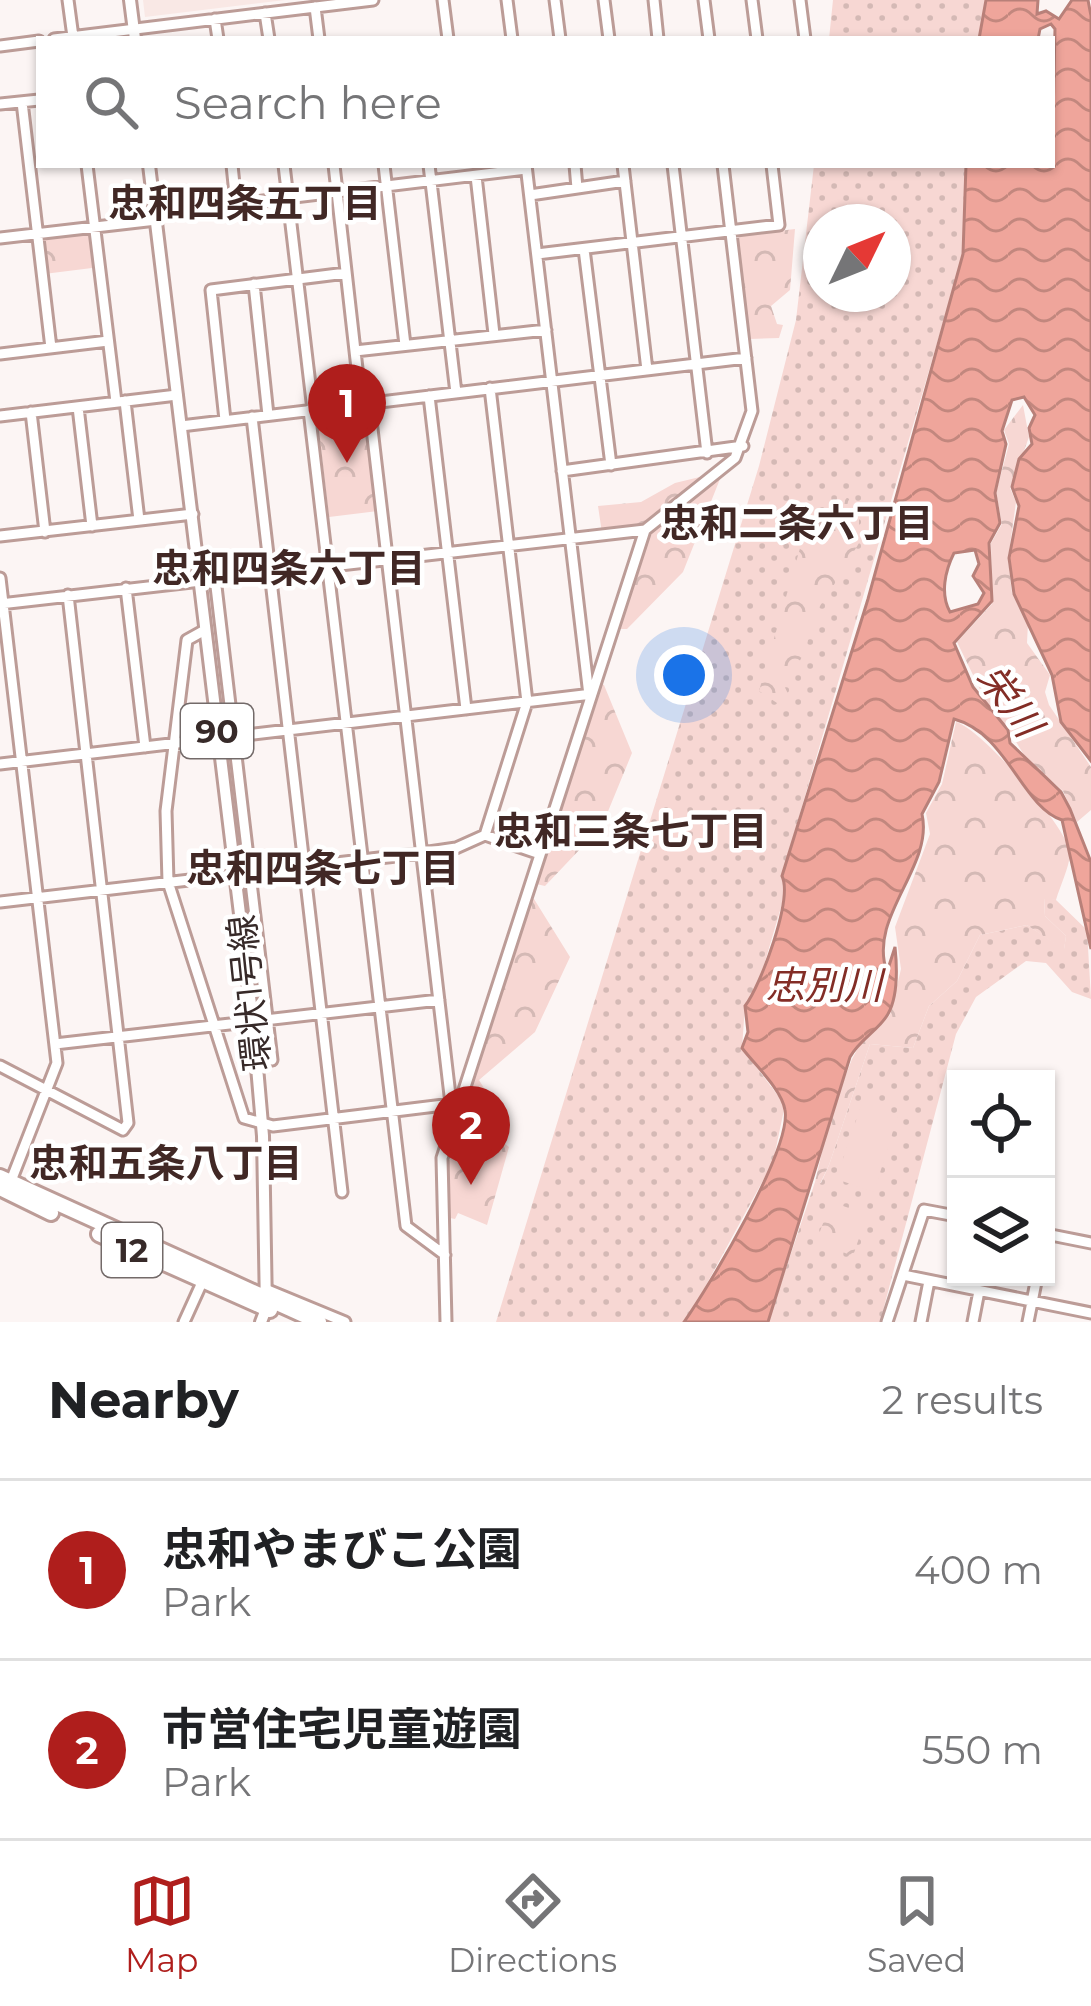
<!DOCTYPE html>
<meta charset="utf-8">
<style>
body{margin:0;font-family:Montserrat,"Noto Sans JP",sans-serif;background:#f6f6f6;color:#202124}
.controls{position:absolute;right:36px;bottom:36px;display:grid;overflow:hidden;border-radius:0px;box-shadow:0 3px 9px #0004}
.controls button{width:108px;height:108px;display:grid;place-items:center;padding:0;border:0;border-bottom:3px solid #e0e0e0;background:#fff;color:#202124;font:60px sans-serif}
.compass{position:absolute;left:803px;top:204px;width:108px;height:108px;border-radius:50%;background:#fff;box-shadow:0 3px 9px #0004;rotate:47deg}
.you{position:absolute;left:684px;top:675px;width:42px;height:42px;margin:-30px;border:9px solid #fff;border-radius:50%;background:#1a73e8;box-shadow:0 0 0 18px #1a73e833}
.badge{display:grid;place-items:center;width:78px;height:78px;border-radius:50%;background:#af1e1c;color:#fff;font-size:39px;font-weight:700}
.pin{position:absolute;translate:-50% -99px;filter:drop-shadow(0 3px 6px #0008)}
.pin::after{content:'';position:absolute;top:63px;width:42px;height:36px;background:inherit;clip-path:polygon(0 0,100% 0,50% 100%)}
.list{margin:0;padding:0;list-style:none}
h2{display:flex;justify-content:space-between;align-items:center;height:156px;margin:0;padding:0 48px;font-size:51px}
h2 small{font-size:39px;font-weight:400;color:#757577}
.list li{display:grid;grid-template-columns:78px 1fr auto;gap:36px;align-items:center;box-sizing:border-box;height:180px;padding:0 48px;border-top:3px solid #e0e0e0}
.list b{display:block;font-size:45px;white-space:nowrap}
.list p{margin:0;font-size:39px;white-space:nowrap;color:#757577}
.list em{font-size:39px;font-style:normal;color:#757577}
.icon{flex:none;width:66px;height:66px;fill:none;stroke:currentColor;stroke-width:2;stroke-linecap:round;stroke-linejoin:round}
.map{position:relative;flex:none;width:1091px;height:1322px;overflow:hidden}
.search{position:absolute;background:#fff;box-shadow:0 3px 9px #0004;left:36px;right:36px;top:36px;height:132px;display:flex;align-items:center;gap:30px;box-sizing:border-box;padding:0 42px;border-radius:0px;color:#757577;font-size:45px}
.sheet{height:516px;background:#fff}
nav{display:flex;justify-content:space-around;align-items:center;box-sizing:border-box;height:168px;border-top:3px solid #e0e0e0;background:#fff;font-size:33px;color:#757577}
nav a{display:grid;justify-items:center;gap:6px}
nav .on{color:#af1e1c}
.map>svg:first-child{display:block}
</style>
<div class="map">
<svg width="1091" height="1322" viewBox="0 0 1091 1322">
<defs>
<pattern id="grass-dots" width="8" height="8" patternUnits="userSpaceOnUse" patternTransform="scale(3)"><rect width="8" height="8" fill="#f7d7d3"/><path d="M2 2h.1M6 6h.1" fill="none" stroke="#d4b9b5" stroke-width="1.8" stroke-linecap="round"/></pattern>
<pattern id="forest-crowns" width="20" height="18" patternUnits="userSpaceOnUse" patternTransform="scale(3)"><rect width="20" height="18" fill="#f7d7d3"/><path d="M2 6a3 3 0 1 1 6 0M12 15a3 3 0 1 1 6 0" fill="none" stroke="#d4b9b5"/></pattern>
<pattern id="water-waves" width="16" height="10" patternUnits="userSpaceOnUse" patternTransform="scale(3)"><rect width="16" height="10" fill="#efa59b"/><path d="M0 5q4-4 8 0t8 0" fill="none" stroke="#c2877e"/></pattern>
</defs>
<rect width="100%" height="100%" fill="#fcf5f4"/>
<path fill="#f9e8e5" d="M143 0H285L145 17Z"/>
<path fill="url(#grass-dots)" fill-rule="evenodd" d="M833 0H986L979 39H829Z
M814 165H966L963 254 782 875 787 887 756 992 745 1006 742 1048 785 1105 773 1162 686 1322H496L759 466 796 320ZM821 222H893V294H821Z
M1044 897 1056 900 1087 930 1091 999 1072 992 1046 963 1026 961 976 997 956 1034 880 1322H768L815 1182 821 1183 829 1165 870 1044 913 1048 929 1006 957 981 980 935 1027 925 1064 949 1066 936 1045 916Z"/>
<path fill="url(#forest-crowns)" d="M95 227 100 267 44 274 39 234Z
M795 229 790 290 771 306 777 324 783 325 779 338 749 339 738 236Z
M1023 405 1029 437 1010 488 1016 502 1008 559 1012 593 1028 623 1027 643 1050 675 1045 692 1049 705 1091 767V810L1077 822 1063 791 1027 760 1009 730 991 712 957 642 992 604 991 543 1002 524 996 493 1009 444 1004 430Z
M366 409 378 511 329 517 317 415Z
M708 475 720 479 683 572 627 629H613L644 531 602 533 598 506 641 502 675 483Z
M848 498 859 512V543L832 588 825 587 828 596C804 618 815 665 780 677L790 698 777 703 759 691 809 517 827 514 832 522 838 520 839 499Z
M596 681 604 685 632 753 602 826 545 886 532 883Z
M956 722C981 728 1071 831 1070 854 1069 868 1060 886 1056 900L1044 899 1045 916 1066 936 1064 950 1027 925 980 935 957 981 929 1006 913 1048 870 1044 829 1165 820 1184 815 1182 831 1114 852 1059 863 1039 890 1015 901 969 895 927 930 834 926 813 942 784Z
M527 897 534 899 570 957 535 1032 479 1080 487 1093 462 1096Z
M457 1108 509 1147 487 1225 458 1213 455 1219 445 1217 442 1158Z
M831 1202 867 1214 853 1256 816 1242Z"/>
<path fill="#f7d7d3" d="M862 1103 898 1115 874 1192 836 1179Z"/>
<path fill="url(#water-waves)" stroke="#b88079" stroke-width="3" fill-rule="evenodd" d="M986 0H1038L1037 14 1046 11 1059 19 1072 0H1088L1091 16V761L1061 722 1052 675 1014 594 1009 558 1019 506 1012 487 1019 459 1032 444 1029 428 1035 415 1024 397 1012 400 1002 431 1006 444 995 493 1000 523 989 543 992 601 954 643 973 687 1008 730 1010 743 1061 792 1070 809 1091 862V949L1062 820C1022 807 1007 733 954 719L939 782 922 814C934 867 867 917 887 972L895 947C897 966 898 996 888 1014 879 1030 860 1039 850 1057L768 1322H684C708 1288 792 1149 785 1110 782 1090 755 1065 742 1048L748 1032 745 1006C761 985 793 899 782 876L868 599 963 254 966 165H1052L1055 29 1051 24 1040 29 1038 39H979ZM975 550 979 564 973 576 984 593 978 604 950 612C940 594 945 571 954 553Z"/>
<g fill="none" stroke-linecap="round" stroke-linejoin="round">
<defs>
<path id="minor" d="M68 0 73 37
M443 0 448 39
M507 0 512 39
M555 0 560 39
M604 0 609 39
M654 0 658 39
M704 0 709 39
M752 0 757 39
M800 0 805 39
M315 7 319 39
M265 13 269 39
M215 19 218 39
M54 39 373 0
M0 46 39 41
M22 102 51 348
M0 104 39 100
M87 165 116 402
M232 165 236 204
M284 165 313 410
M334 165 361 404
M384 165 405 345
M429 165 456 393
M526 165 589 695
M575 165 577 188
M623 165 647 370
M673 165 707 453
M476 176 494 334
M530 195 625 181
M155 214 526 169
M0 238 156 220
M584 249 611 465
M537 254 779 225 772 165
M254 284 268 415
M355 351 546 330
M0 354 108 341
M429 396 466 709
M125 401 139 520
M369 403 451 1104
M78 407 92 526
M309 410 406 1226 445 1255
M31 412 45 532
M0 416 177 395
M252 417 342 1192
M225 420 211 290 346 273
M181 426 746 358
M562 471 743 446
M0 536 193 514
M0 578 57 1063 9 1186
M215 578 272 1060
M126 588 145 747
M0 604 645 530
M205 630 187 640 166 811 168 882 244 1118 273 1126 460 1103
M0 764 592 694
M485 835 527 702 490 388
M0 902 422 853 456 848 485 835 540 854
M55 1044 439 1000
M0 1066 123 1130 128 1123 68 595
M1046 1234 1091 1243
M903 1275 1091 1313
M265 1289 345 1322
M184 1322 204 1278
M446 1322 442 1158 645 530 735 458 752 411 723 165
M887 1322 924 1210 956 1216
M921 1322 929 1281
M973 1322 979 1291
M1028 1322 1037 1277"/>
<path id="major" d="M130 0 135 39
M149 165 253 1021 263 1136 266 1309 261 1322"/>
<path id="highway" d="M0 1177 319 1322
M0 1188 51 1213
M99 1234 270 1310"/>
</defs>
<use href="#minor" stroke="#bc9c97" stroke-width="15"/>
<use href="#major" stroke="#bc9c97" stroke-width="16"/>
<use href="#highway" stroke="#bc9c97" stroke-width="20"/>
<use href="#minor" stroke="#fff" stroke-width="9"/>
<use href="#major" stroke="#fff" stroke-width="10"/>
<use href="#highway" stroke="#fff" stroke-width="14"/>
</g>
<g text-anchor="middle" dominant-baseline="central" stroke-width="9" stroke-linejoin="round" paint-order="stroke">
<g fill="#fff" stroke="#736a69" stroke-width="3">
<rect x="181" y="704" width="72" height="54" rx="9"/>
<rect x="102" y="1223" width="60" height="54" rx="9"/>
</g>
<g font-size="33" font-weight="bold" fill="#372a29">
<text x="217" y="731">90</text>
<text x="132" y="1250">12</text>
</g>
<g font-size="36" fill="#372a29" stroke="#fff">
<text transform="translate(249 993) rotate(-96)">環状1号線</text>
</g>
<g font-size="39" font-weight="bold" fill="#412825" stroke="#fff">
<text x="245" y="203">忠和四条五丁目</text>
<text x="797" y="523">忠和二条六丁目</text>
<text x="289" y="568">忠和四条六丁目</text>
<text x="631" y="831">忠和三条七丁目</text>
<text x="323" y="868">忠和四条七丁目</text>
<text x="166" y="1163">忠和五条八丁目</text>
</g>
<g font-size="39" font-style="italic" fill="#832d26" stroke="#fff">
<text transform="translate(1010 700) rotate(54)">栄川</text>
<text x="824" y="985">忠別川</text>
</g>
</g>
</svg>
<div class="controls">
<button><svg class="icon" aria-label="locate" viewBox="0 0 24 24"><circle cx="12" cy="12" r="6"/><path d="M12 2v4M12 18v4M2 12h4M18 12h4"/></svg></button>
<button><svg class="icon" aria-label="layers" viewBox="0 0 24 24"><path d="M12 4l9 5-9 5-9-5zM3 14l9 5 9-5"/></svg></button>
</div>
<svg class="compass" viewBox="-18 -18 36 36"><path d="M0-13l5 13h-10z" fill="#e53935"/><path d="M0 13l5-13h-10z" fill="#757577"/></svg>
<div class="you"></div>
<div class="pin badge" style="left:347px;top:463px">1</div>
<div class="pin badge" style="left:471px;top:1185px">2</div>
<div class="search"><svg class="icon" aria-label="search" viewBox="0 0 24 24"><circle cx="10" cy="10" r="6"/><path d="M15 15l6 6"/></svg>Search here</div>
</div>
<section class="sheet">
<h2>Nearby<small>2 results</small></h2>
<ul class="list">
<li><span class="badge">1</span><div><b>忠和やまびこ公園</b><p>Park</p></div><em>400 m</em></li>
<li><span class="badge">2</span><div><b>市営住宅児童遊園</b><p>Park</p></div><em>550 m</em></li>
</ul>
</section>
<nav>
<a class="on"><svg class="icon" aria-label="map" viewBox="0 0 24 24"><path d="M3 6l6-2 6 2 6-2v14l-6 2-6-2-6 2zM9 4v14M15 6v14"/></svg>Map</a>
<a><svg class="icon" aria-label="directions" viewBox="0 0 24 24"><path d="M12 3l9 9-9 9-9-9zM9 14v-3h6M13 9l2 2-2 2"/></svg>Directions</a>
<a><svg class="icon" aria-label="saved" viewBox="0 0 24 24"><path d="M7 4h10v16l-5-4-5 4z"/></svg>Saved</a>
</nav>
